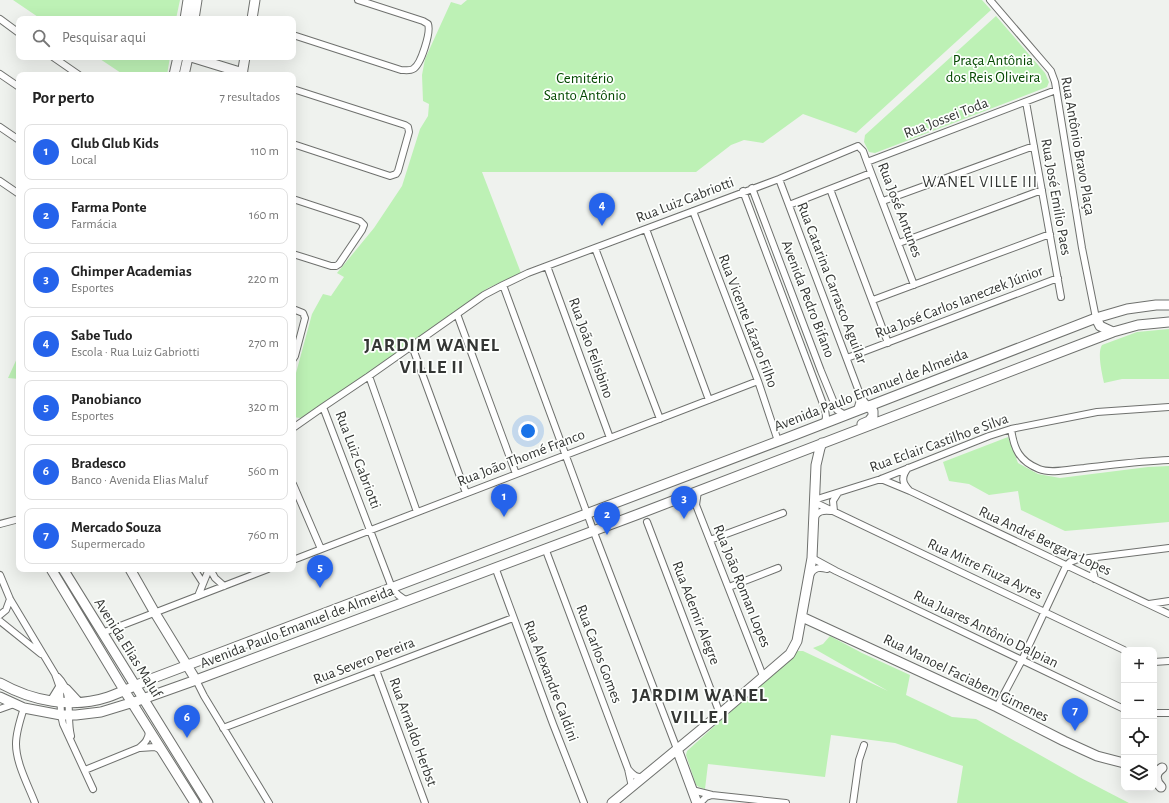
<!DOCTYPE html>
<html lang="pt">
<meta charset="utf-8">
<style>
body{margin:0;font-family:"Alegreya Sans",sans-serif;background:#f6f6f6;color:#222}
.controls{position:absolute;right:12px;bottom:12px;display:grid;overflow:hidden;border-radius:8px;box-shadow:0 4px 16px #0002}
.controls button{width:36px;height:36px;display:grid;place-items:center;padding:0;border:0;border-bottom:1px solid #e0e0e0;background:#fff;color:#222;font:20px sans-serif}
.you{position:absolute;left:528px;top:431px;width:14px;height:14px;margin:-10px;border:3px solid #fff;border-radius:50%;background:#1a73e8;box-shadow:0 0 0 6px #1a73e833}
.badge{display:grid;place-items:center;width:26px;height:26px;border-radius:50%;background:#2563eb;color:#fff;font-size:13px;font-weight:700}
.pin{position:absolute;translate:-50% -33px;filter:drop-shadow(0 1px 2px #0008)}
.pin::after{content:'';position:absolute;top:21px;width:14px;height:12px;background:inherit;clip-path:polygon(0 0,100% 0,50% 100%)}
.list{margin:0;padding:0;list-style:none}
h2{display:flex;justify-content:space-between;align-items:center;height:52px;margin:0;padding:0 16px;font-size:17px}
h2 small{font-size:13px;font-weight:400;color:#767676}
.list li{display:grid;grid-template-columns:26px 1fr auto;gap:12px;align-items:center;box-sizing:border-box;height:56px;margin:0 8px 8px;padding:0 8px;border:1px solid #e0e0e0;border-radius:8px}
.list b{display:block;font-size:15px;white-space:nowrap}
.list p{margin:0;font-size:13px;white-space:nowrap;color:#767676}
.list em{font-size:13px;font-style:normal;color:#767676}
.icon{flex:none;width:22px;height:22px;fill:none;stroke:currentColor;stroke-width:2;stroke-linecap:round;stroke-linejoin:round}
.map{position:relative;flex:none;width:1169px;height:803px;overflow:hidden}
.search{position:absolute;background:#fff;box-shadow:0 4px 16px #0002;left:16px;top:16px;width:280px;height:44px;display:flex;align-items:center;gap:10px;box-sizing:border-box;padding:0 14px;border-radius:8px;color:#767676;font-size:15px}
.panel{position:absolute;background:#fff;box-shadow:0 4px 16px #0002;left:16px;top:72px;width:280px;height:500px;border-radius:8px}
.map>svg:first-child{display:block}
</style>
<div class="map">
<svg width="1169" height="803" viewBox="0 0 1169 803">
<rect width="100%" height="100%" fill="#eff2ee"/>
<path fill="#bdf1b5" d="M13 0H180L176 19H41Z
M467 0H982L991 10 856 133 803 114 763 143 744 140 731 145 696 172H482L521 273 488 288 307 416 300 418 293 417V384L312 314 323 294 331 296 344 277 337 273 374 228 402 186 420 129 428 116 429 104 423 101 422 75 425 59 451 2 461 5Z
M996 16 1045 73 1049 82 1047 87 875 153 869 152 864 142 865 135Z
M97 57H170L167 75H124Z
M1169 329V379H1122L1104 383C1102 373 1097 353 1102 345L1137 332Z
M19 354V379L8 378Z
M1008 437 1018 463 1038 474 1060 478 1148 467 1169 466V522L1065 531 1021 510 1018 491 989 495 969 484 949 481 943 462Z
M830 636 862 653 910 675 906 695 952 717 976 719 1079 777 1129 803H957L963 766 895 743 831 735 825 777 708 764 705 789 699 787 696 785 686 755 687 751 793 655 796 651H803L888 691 813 648 823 644Z"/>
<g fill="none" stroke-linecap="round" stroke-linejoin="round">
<defs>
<path id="street" d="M990 0 1045 64 1051 71 1055 82 1082 248 1096 318
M0 19 19 33
M293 35 401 70C405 70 410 71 413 69 421 65 431 32 428 24L423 21 358 0
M53 57 79 75
M0 74 19 87
M293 89 405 125 408 127 409 132 398 171 396 174 390 176 293 144
M1026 102 1061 297
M0 127 19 140
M867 162 1056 90
M779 179 861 397
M0 181 19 194
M752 188 821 371 837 410 845 415
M830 189 888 343
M743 191 825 409 826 417 825 423
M293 199 360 221 364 225 362 230 339 264 336 266H331L293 254
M883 201 1034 146
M789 205 871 173
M693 211 758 381 778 441
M646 229 709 400
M899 243 1042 190
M595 248 660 419
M547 266 610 438
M503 285 595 535 677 749
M873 300 1050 234
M293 309 303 313 305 318 295 356 293 359
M457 314 516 474
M412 346 466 493
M847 358 1058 278
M369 376 417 512
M857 410 861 397 868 406
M293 428 323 407
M1011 429C1014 449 1019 461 1039 469 1051 474 1071 469 1084 468 1112 465 1141 461 1169 460
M908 468C901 477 902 483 909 490
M881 479 910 491 1169 614
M293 484 321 549
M686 495 696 505 698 491
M814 500 881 479 989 436 1011 429 1097 412 1169 407
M814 502 1124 650
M696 505 763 676
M834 511 833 501 838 493
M814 519C817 511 823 510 831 511
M647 522 720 714
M0 524 19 519
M710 540 783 513
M545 548 628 769 632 787
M812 558 836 571 1124 709
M293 560 758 381
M1073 560 1169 548
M495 567 553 724 584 803
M194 569 203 583
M210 569 215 578 224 586
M0 575 10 599 55 674 60 688 61 715 63 724 93 789
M810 575C814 567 820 567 827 569
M1095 579 1093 571 1095 558
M729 587 778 568
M198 596 209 569
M408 601C401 598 396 594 392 588L323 407 369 376 484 295 503 285 528 273 779 179 858 146 863 151 867 162 914 285
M1149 604 1169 601
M0 615 6 610 10 599
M0 621 41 654
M102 633 268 569
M1154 662 1169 661
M376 670 425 803
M58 677C74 693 66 716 71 736
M196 680 204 696 269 803
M997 707 1022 660 1066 566 1070 562 1076 560
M24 708C20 720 16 732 16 744 16 763 28 785 35 803
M0 709 14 704
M1154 713H1169
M223 728 513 618
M140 748 155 747 161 750
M628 769C633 775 637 779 645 776
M85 770 139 748C145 743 149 739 149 730
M692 790 712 795 786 803
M700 803 706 797 712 795
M853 803 859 760 864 745"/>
<path id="secondary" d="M185 19 188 0
M194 19 197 0
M252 19 255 0
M191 57 243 73
M174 75 178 57
M184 75 188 57
M242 75 245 57
M1096 318 1100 326 1113 332
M862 424 869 421 873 416V411L868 406
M51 569 124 690 195 803
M63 569 208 803
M130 569 155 613 196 680
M802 617 997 707 1064 741 1097 756 1124 763
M0 683C32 701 72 709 108 697 122 692 136 685 151 679L797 434 1096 318 1127 309 1156 305H1169
M66 689 78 702
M0 697 24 708 61 715H76L101 712 137 701 196 680 636 515 1092 340 1113 332 1138 325 1169 322
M52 701 60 688
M677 749 697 803
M1161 787C1155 781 1154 773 1162 768
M612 803 720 714 790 654 797 641 812 558 816 465 820 448 822 443"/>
</defs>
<use href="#street" stroke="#6f716e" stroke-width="8"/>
<use href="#secondary" stroke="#6f716e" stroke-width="11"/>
<use href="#street" stroke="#fff" stroke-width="6"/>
<use href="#secondary" stroke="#fff" stroke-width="9"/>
</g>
<g text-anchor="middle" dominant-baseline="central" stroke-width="3.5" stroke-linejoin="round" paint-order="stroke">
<g font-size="15" fill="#044900" stroke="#fdfffd">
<text x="993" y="60">Praça Antônia<tspan x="993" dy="17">dos Reis Oliveira</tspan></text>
<text x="585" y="78">Cemitério<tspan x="585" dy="17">Santo Antônio</tspan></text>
</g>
<g font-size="15" fill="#343634" stroke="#fdfffd">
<text transform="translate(946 118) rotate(-21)">Rua Jossei Toda</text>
<text transform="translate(1078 146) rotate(80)">Rua Antônio Bravo Plaça</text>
<text transform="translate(1056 197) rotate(80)">Rua José Emilio Paes</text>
<text transform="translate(685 200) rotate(-21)">Rua Luiz Gabriotti</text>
<text transform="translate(900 210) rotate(69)">Rua José Antunes</text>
<text transform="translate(832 283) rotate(69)">Rua Catarina Carrasco Aguilar</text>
<text transform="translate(808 299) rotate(69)">Avenida Pedro Bifano</text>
<text transform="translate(959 302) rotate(-21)">Rua José Carlos Ianeczek Júnior</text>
<text transform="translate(748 321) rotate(69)">Rua Vicente Lázaro Filho</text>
<text transform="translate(591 348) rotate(70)">Rua João Felisbino</text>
<text transform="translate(871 390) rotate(-21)">Avenida Paulo Emanuel de Almeida</text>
<text transform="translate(939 443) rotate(-20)">Rua Eclair Castilho e Silva</text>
<text transform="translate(521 458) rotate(-21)">Rua João Thomé Franco</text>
<text transform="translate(358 460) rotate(69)">Rua Luiz Gabriotti</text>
<text transform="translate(1045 541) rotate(25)">Rua André Bergara Lopes</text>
<text transform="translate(985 569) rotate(25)">Rua Mitre Fiuza Ayres</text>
<text transform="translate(742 586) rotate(68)">Rua João Roman Lopes</text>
<text transform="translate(696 613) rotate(69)">Rua Ademir Alegre</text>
<text transform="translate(297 627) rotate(-21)">Avenida Paulo Emanuel de Almeida</text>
<text transform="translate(986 629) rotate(26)">Rua Juares Antônio Dalpian</text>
<text transform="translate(128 648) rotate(58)">Avenida Elias Maluf</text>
<text transform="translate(599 654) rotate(69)">Rua Carlos Gomes</text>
<text transform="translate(364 661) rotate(-21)">Rua Severo Pereira</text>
<text transform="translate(966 678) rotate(26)">Rua Manoel Faciabem Gimenes</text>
<text transform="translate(551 681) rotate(69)">Rua Alexandre Caldini</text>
<text transform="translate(413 732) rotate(70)">Rua Arnaldo Herbst</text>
</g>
<g font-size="16" letter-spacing="1" fill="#343634" stroke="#fdfffd">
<text x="980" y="182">WANEL VILLE III</text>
</g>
<g font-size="19" font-weight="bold" letter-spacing="1" fill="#343634" stroke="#fdfffd">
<text x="432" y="345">JARDIM WANEL<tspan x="432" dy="22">VILLE II</tspan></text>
<text x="700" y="695">JARDIM WANEL<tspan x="700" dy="22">VILLE I</tspan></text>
</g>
</g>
</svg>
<div class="controls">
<button>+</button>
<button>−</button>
<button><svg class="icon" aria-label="locate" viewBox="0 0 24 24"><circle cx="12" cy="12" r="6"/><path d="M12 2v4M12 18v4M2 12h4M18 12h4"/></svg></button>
<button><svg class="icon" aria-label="layers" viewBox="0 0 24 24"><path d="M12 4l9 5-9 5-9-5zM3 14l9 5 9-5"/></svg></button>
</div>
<div class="you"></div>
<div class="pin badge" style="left:504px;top:517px">1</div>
<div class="pin badge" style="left:607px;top:535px">2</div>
<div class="pin badge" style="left:684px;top:519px">3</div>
<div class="pin badge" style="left:602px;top:226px">4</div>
<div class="pin badge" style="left:320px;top:588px">5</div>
<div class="pin badge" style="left:187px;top:738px">6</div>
<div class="pin badge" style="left:1075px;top:731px">7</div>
<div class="search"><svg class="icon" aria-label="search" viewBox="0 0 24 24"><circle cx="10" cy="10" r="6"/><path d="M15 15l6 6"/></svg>Pesquisar aqui</div>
<section class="panel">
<h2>Por perto<small>7 resultados</small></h2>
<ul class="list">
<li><span class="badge">1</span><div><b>Glub Glub Kids</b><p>Local</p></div><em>110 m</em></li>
<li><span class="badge">2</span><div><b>Farma Ponte</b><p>Farmácia</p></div><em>160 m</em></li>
<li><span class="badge">3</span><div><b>Ghimper Academias</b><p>Esportes</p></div><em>220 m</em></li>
<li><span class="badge">4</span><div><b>Sabe Tudo</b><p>Escola · Rua Luiz Gabriotti</p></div><em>270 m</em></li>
<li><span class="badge">5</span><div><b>Panobianco</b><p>Esportes</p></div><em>320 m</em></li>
<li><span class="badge">6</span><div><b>Bradesco</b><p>Banco · Avenida Elias Maluf</p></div><em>560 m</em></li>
<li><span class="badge">7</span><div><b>Mercado Souza</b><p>Supermercado</p></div><em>760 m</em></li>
</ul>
</section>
</div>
